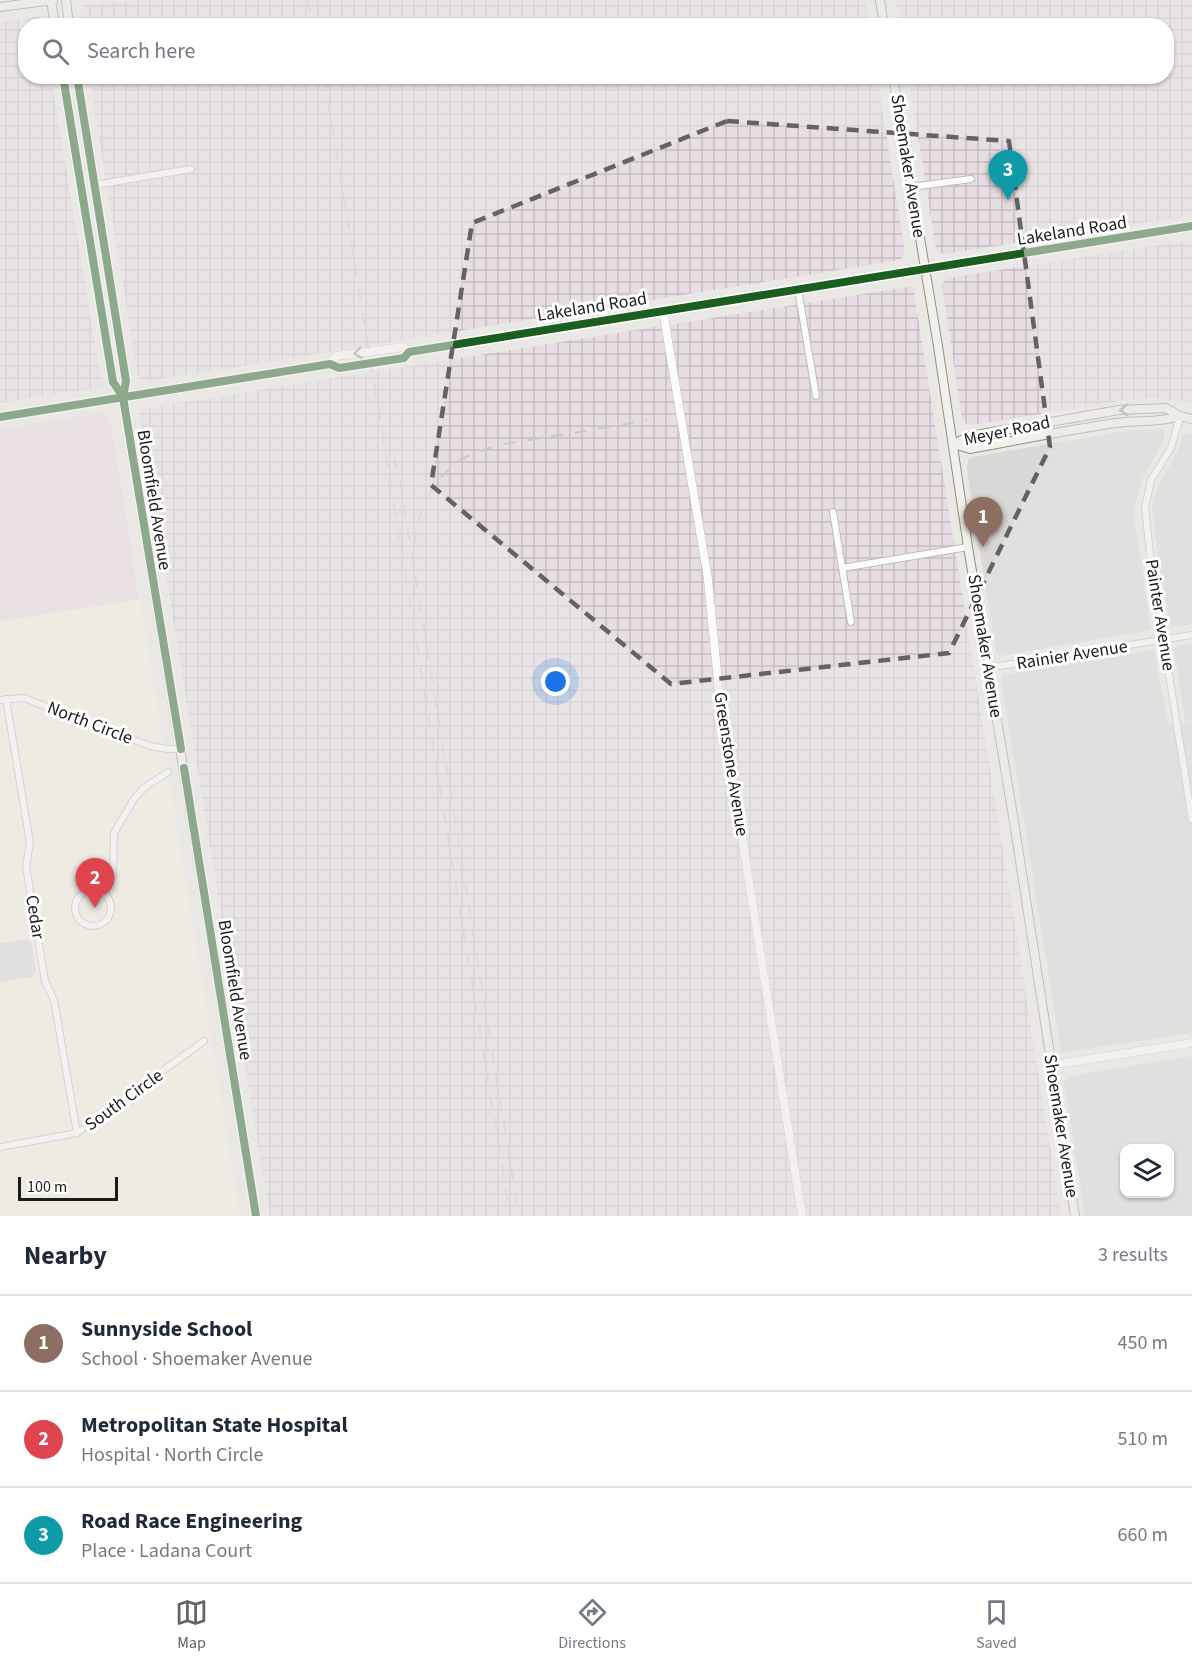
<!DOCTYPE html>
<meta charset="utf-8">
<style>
body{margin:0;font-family:"Source Sans 3",sans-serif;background:#f2f2f3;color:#1f2937}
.controls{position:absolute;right:18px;bottom:18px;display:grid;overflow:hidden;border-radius:12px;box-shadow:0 2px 4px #0004}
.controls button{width:54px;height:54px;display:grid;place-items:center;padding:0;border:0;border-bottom:2px solid #e0e1e3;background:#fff;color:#1f2937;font:30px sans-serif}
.scale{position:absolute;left:18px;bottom:15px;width:100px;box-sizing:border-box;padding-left:6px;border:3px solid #1c1c1c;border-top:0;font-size:16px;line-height:21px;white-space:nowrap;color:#1c1c1c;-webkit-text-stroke:4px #fff;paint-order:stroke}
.you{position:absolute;left:556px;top:682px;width:21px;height:21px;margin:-15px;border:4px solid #fff;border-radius:50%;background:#1a73e8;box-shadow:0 0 0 9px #1a73e833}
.badge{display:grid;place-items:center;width:39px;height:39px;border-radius:50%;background:#646362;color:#fff;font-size:20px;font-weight:700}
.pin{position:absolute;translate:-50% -50px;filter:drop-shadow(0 2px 3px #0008)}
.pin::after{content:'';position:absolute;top:32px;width:21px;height:18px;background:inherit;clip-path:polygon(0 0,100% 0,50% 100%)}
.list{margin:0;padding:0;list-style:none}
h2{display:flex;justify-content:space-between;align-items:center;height:78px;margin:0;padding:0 24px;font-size:26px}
h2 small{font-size:20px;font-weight:400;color:#747a83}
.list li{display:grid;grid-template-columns:39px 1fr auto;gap:18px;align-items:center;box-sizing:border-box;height:96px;padding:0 24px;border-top:2px solid #e0e1e3}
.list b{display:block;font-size:22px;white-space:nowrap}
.list p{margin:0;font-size:20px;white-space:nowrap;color:#747a83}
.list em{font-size:20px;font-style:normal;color:#747a83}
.icon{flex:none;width:33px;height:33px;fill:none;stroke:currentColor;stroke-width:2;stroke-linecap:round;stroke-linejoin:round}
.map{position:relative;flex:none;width:1192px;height:1216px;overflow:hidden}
.search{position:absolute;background:#fff;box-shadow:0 2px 4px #0004;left:18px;right:18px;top:18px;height:66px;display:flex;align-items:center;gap:15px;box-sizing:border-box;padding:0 21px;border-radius:24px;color:#747a83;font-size:22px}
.sheet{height:366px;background:#fff}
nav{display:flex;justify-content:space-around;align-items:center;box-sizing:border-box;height:84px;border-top:2px solid #e0e1e3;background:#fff;font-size:16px;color:#747a83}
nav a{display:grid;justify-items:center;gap:3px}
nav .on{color:#646362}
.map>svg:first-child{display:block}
</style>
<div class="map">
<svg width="1192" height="1216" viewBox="0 0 1192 1216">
<defs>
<pattern id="industrial-grid" width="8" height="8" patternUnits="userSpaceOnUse" patternTransform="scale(1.5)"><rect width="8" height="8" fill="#e7dee4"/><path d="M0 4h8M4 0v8" fill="none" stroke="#c6bec3"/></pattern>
</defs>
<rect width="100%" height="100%" fill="#eae8e5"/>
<path fill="#d9d8d6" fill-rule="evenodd" d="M1159 429 1164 430V440L1143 477 1135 504 1134 516 1151 630 1000 656 996 652 967 470 968 460 972 457 1131 430Z
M1187 433 1192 434V624L1174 627 1170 624 1158 555 1152 509 1154 496 1163 477 1175 456 1183 435Z
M1154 650 1168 724 1192 721V1033L1061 1053 1001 679 1003 675Z
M1192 1056V1216H1085L1064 1083 1066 1079 1071 1076ZM1170 1148V1194H1124V1148Z"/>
<path fill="#ebdcdd" d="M103 413 110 418 139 599 0 621V429Z"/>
<path fill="url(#industrial-grid)" d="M143 0H865L869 25H81L79 16 84 5Z
M896 0H1192V215L945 254 940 253 936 248 908 77 1166 76V26L900 25Z
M41 16 43 25 26 26V76L51 77 102 387 0 403V23Z
M89 77H877L905 253 900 260 142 382 138 375Z
M1192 240V402L1151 398 1127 400 972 425 966 424 962 417 942 286 943 282 948 278Z
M913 286 1061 1216H270L139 409Z"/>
<path fill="#f3f0e1" d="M140 600 240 1216H0V622Z"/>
<path fill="#d8d8d6" d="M1192 643V720L1185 721 1174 649 1179 645Z"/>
<path fill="#dad9d8" d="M27 939 32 944 36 970 33 977 0 982V943Z"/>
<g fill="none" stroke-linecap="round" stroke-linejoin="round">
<defs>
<path id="minor" d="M95 185 191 169
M911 187 971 179
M798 289 816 396
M1180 416 1171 448 1151 480 1145 508 1150 554 1192 820
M833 512 851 622
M842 568 968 547
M987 668 1192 635
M6 699 30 843 26 866 45 981 54 1000 77 1133
M0 700 24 698 150 746 168 749H181
M75 908a18 18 0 1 1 36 0a18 18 0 1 1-36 0Z
M105 893 113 874 114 833 134 799 145 787 168 772
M0 1147 77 1133 204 1041"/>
<path id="tertiary" d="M663 311 708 579 719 692 802 1216
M330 364 336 356 404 347 409 352
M0 417 330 364 339 368 404 358 409 352 1192 226
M1052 1065 1192 1043"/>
<path id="secondary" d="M51 0 55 26
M66 0 69 26
M880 0 884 26
M0 7 53 0
M63 76 113 382 123 397
M77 76 126 381 123 397 256 1216
M893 76 938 346 968 547 1014 822 1075 1216
M953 444 970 436 1119 410 1166 408 1180 416 1192 419
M953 444 970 449C1019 440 1067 430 1116 423 1138 420 1159 423 1180 416"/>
</defs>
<use href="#minor" stroke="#bdbdbb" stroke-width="8"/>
<use href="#tertiary" stroke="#bdbdbb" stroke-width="9"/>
<use href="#secondary" stroke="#92917f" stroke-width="10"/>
<use href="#minor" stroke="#fcfcfb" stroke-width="6"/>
<use href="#tertiary" stroke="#fcfcfb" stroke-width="8"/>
<use href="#secondary" stroke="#f1f0ea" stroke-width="8"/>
<path stroke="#c9c9c8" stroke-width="2" stroke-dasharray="12 12" stroke-linecap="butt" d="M308 0 312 26
M317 0 321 26
M324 76 510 1216
M394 458 400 481 519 1216
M415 543C418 502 440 465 480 451 501 443 525 441 547 437 581 432 614 426 647 420"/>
<defs>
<path id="cycleway" d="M63 76 113 382 123 397
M77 76 126 381 123 397 181 749
M0 417 330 364 339 368 404 358 409 352 1192 226
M184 768 256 1216"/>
</defs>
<use href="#cycleway" stroke="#fff" stroke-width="11"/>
<use href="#cycleway" stroke="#1b5e20" stroke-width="8"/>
</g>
<defs><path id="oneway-chevron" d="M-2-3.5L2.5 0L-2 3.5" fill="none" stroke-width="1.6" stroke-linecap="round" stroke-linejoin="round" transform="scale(1.5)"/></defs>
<use stroke="#979797" href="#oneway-chevron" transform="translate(358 353) rotate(172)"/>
<use stroke="#91918d" href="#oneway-chevron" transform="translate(1124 410) rotate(176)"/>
<path d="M0 0H1192V1216H0ZM727 121 1009 141 1050 447 949 653 671 684 431 485 472 223Z" fill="#eae8e5" fill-opacity=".55" fill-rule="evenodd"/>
<path fill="none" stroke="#646362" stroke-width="4.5" stroke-dasharray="12 8" stroke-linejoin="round" d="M727 121 1009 141 1050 447 949 653 671 684 431 485 472 223Z"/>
<g text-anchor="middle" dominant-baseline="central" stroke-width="6" stroke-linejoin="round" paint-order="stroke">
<g font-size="18" fill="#1c1c1c" stroke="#fff">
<text transform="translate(908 166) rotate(81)">Shoemaker Avenue</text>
<text transform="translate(1072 231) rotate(-9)">Lakeland Road</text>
<text transform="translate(592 307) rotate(-9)">Lakeland Road</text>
<text transform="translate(1007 431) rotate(-12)">Meyer Road</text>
<text transform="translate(154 500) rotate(81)">Bloomfield Avenue</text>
<text transform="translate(1160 615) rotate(81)">Painter Avenue</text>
<text transform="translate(985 646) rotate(81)">Shoemaker Avenue</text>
<text transform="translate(1072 655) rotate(-9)">Rainier Avenue</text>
<text transform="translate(90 723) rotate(21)">North Circle</text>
<text transform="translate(731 764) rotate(81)">Greenstone Avenue</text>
<text transform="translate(35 917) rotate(81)">Cedar</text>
<text transform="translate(235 990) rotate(81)">Bloomfield Avenue</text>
<text transform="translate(124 1100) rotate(-36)">South Circle</text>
<text transform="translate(1061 1126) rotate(81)">Shoemaker Avenue</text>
</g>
</g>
</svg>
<div class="controls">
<button><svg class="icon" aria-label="layers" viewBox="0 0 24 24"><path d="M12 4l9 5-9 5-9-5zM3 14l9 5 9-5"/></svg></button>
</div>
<div class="scale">100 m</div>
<div class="you"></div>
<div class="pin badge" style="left:983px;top:547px;background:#8d6e63">1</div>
<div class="pin badge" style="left:95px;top:908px;background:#e0444e">2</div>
<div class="pin badge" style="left:1008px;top:200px;background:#0f9aa8">3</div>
<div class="search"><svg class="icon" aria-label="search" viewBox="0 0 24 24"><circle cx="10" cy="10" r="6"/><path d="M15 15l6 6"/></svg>Search here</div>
</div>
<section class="sheet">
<h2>Nearby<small>3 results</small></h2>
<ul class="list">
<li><span class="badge" style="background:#8d6e63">1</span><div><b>Sunnyside School</b><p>School · Shoemaker Avenue</p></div><em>450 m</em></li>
<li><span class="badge" style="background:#e0444e">2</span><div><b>Metropolitan State Hospital</b><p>Hospital · North Circle</p></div><em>510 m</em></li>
<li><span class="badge" style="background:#0f9aa8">3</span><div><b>Road Race Engineering</b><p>Place · Ladana Court</p></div><em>660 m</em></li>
</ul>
</section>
<nav>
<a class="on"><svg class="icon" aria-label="map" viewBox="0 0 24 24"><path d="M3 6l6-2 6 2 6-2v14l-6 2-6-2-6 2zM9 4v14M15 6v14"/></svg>Map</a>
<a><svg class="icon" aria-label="directions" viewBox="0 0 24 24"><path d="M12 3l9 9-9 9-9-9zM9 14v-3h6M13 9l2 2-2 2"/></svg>Directions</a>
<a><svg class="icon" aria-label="saved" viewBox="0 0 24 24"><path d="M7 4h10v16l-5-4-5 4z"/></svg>Saved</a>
</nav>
